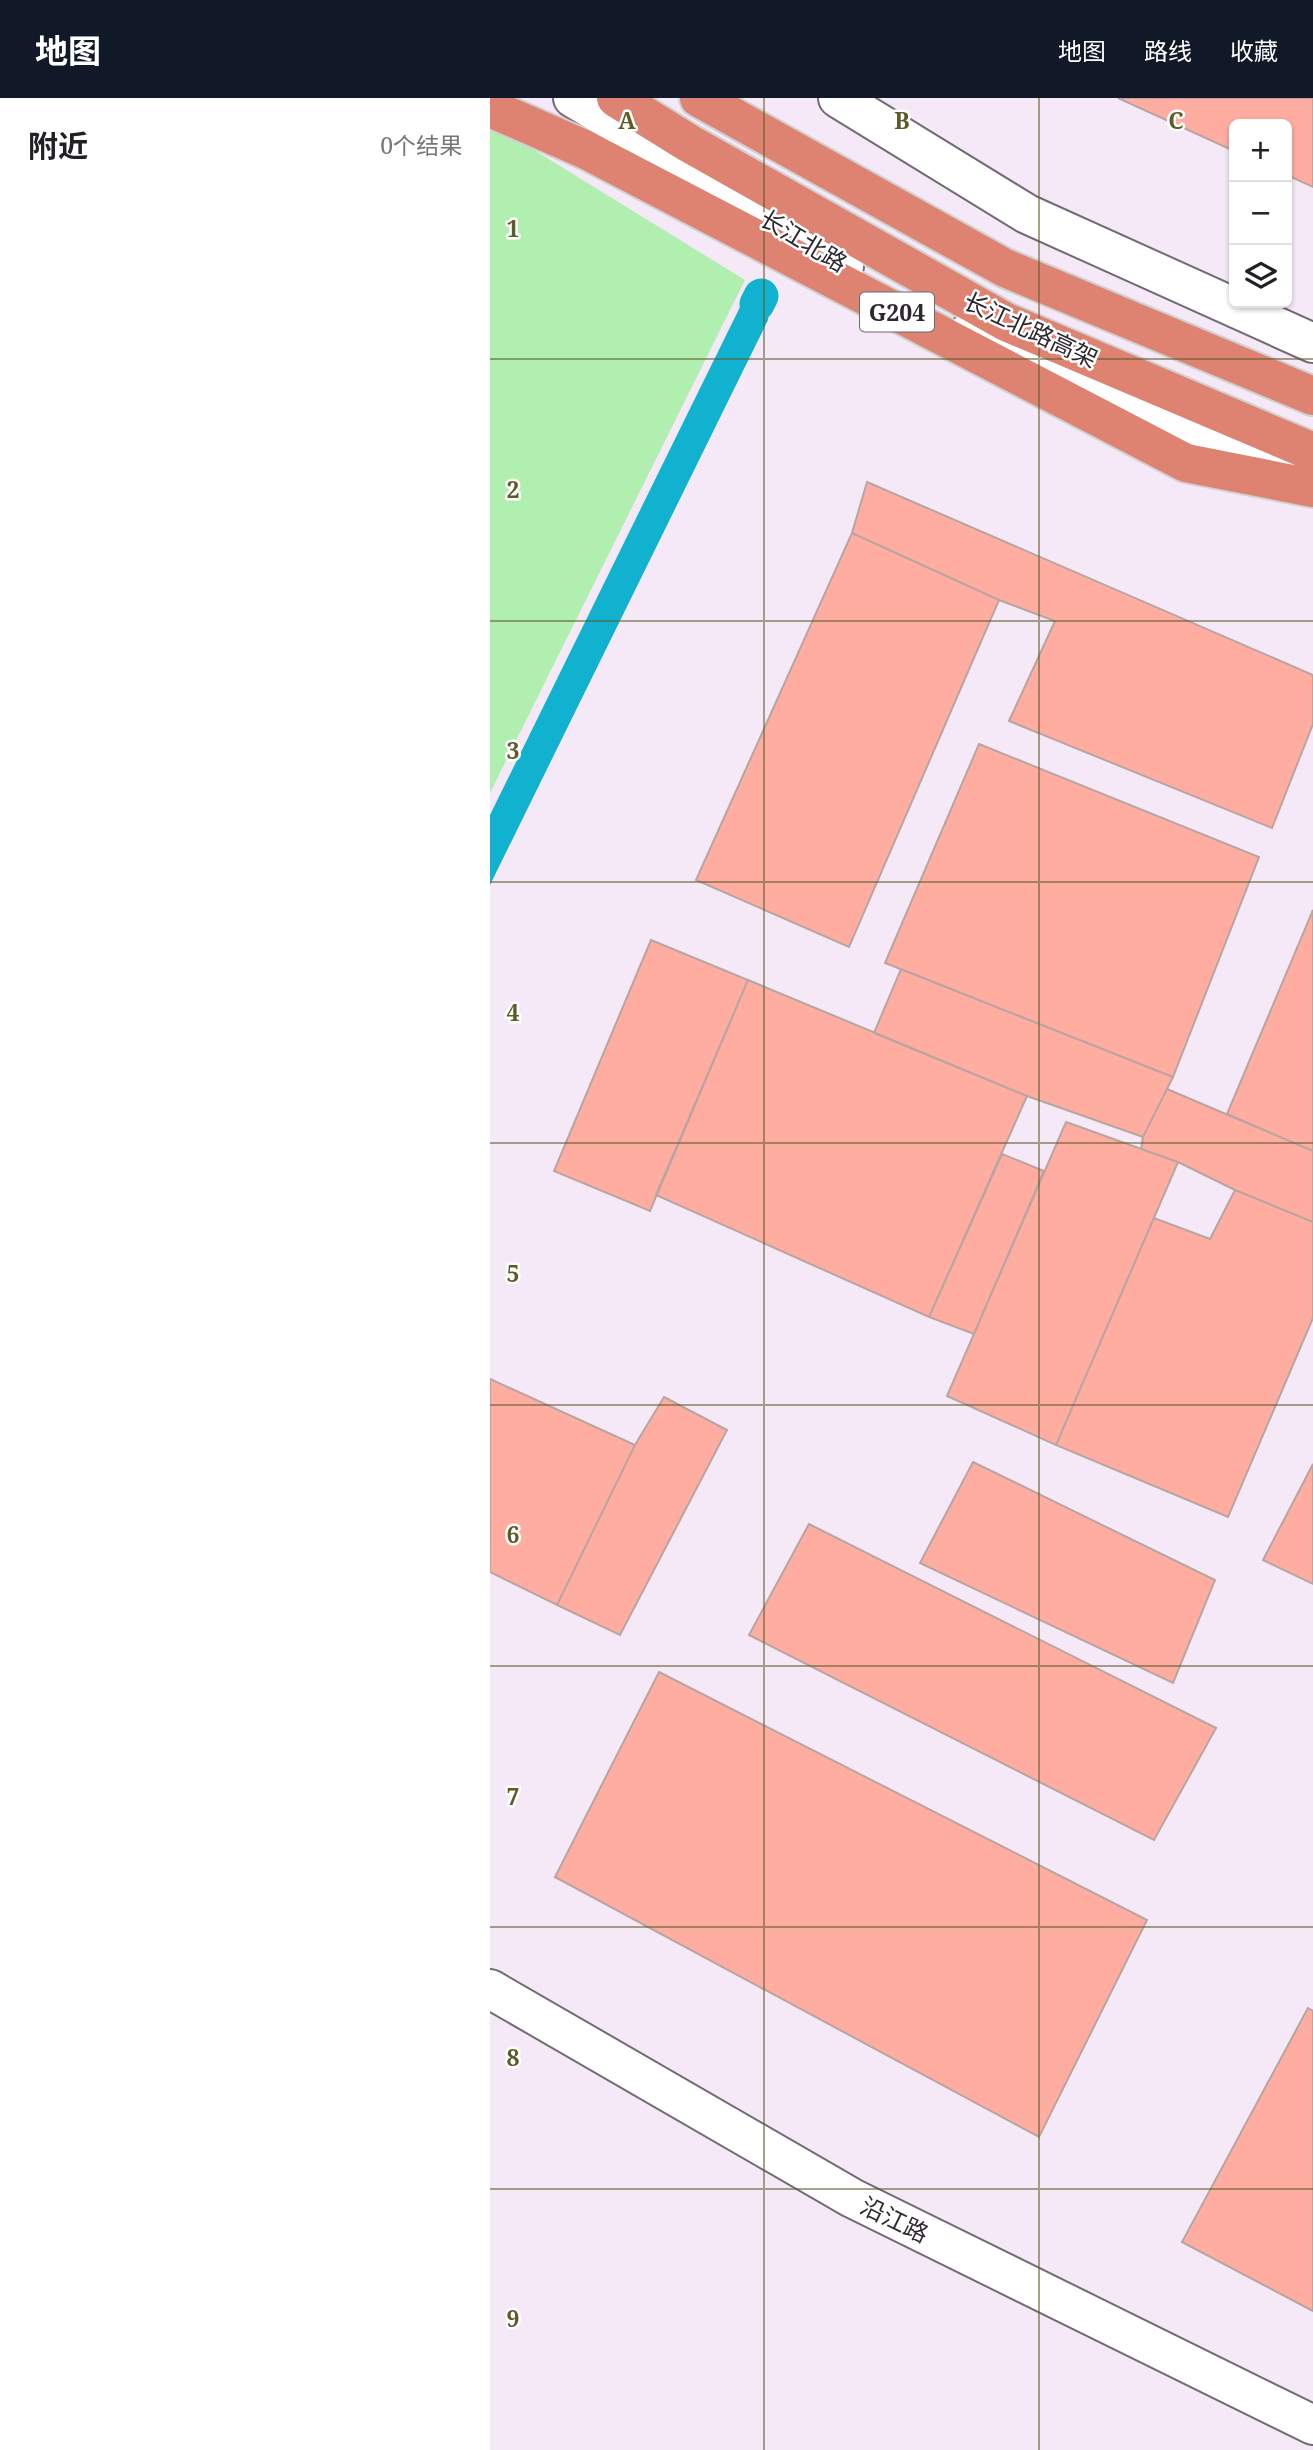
<!DOCTYPE html>
<html lang="zh">
<meta charset="utf-8">
<style>
body{margin:0;font-family:"Noto Serif","Noto Sans SC",serif;background:#f6f6f6;color:#202124}
.controls{position:absolute;right:21px;top:21px;display:grid;overflow:hidden;border-radius:10px;box-shadow:0 2px 5px #0004}
.controls button{width:63px;height:63px;display:grid;place-items:center;padding:0;border:0;border-bottom:2px solid #e0e0e0;background:#fff;color:#202124;font:35px sans-serif}
.list{margin:0;padding:0;list-style:none}
h2{display:flex;justify-content:space-between;align-items:center;height:91px;margin:0;padding:0 28px;font-size:30px}
h2 small{font-size:23px;font-weight:400;color:#757577}
.icon{flex:none;width:38px;height:38px;fill:none;stroke:currentColor;stroke-width:2;stroke-linecap:round;stroke-linejoin:round}
.map{position:relative;flex:none;width:823px;height:2352px;overflow:hidden}
header{display:flex;align-items:center;gap:42px;box-sizing:border-box;height:98px;padding:0 35px;background:#111827;color:#fff}
header strong{font-size:33px}
nav{display:flex;gap:38px;margin-inline-start:auto;font-size:24px}
main{display:flex}
aside{flex:1;background:#fff}
.map>svg:first-child{display:block}
</style>
<header>
<strong>地图</strong>
<nav><a>地图</a><a>路线</a><a>收藏</a></nav>
</header>
<main>
<aside>
<h2>附近<small>0个结果</small></h2>
<ul class="list">
</ul>
</aside>
<div class="map">
<svg width="823" height="2352" viewBox="0 0 823 2352">
<rect width="100%" height="100%" fill="#f5e9f7"/>
<path fill="#b0efaf" d="M0 25 255 182 0 695Z"/>
<path fill="#11b2d0" d="M257 205 267 206 279 213 278 222 0 787V717L250 209Z"/>
<g fill="none" stroke-linecap="round" stroke-linejoin="round">
<path stroke="#11b2d0" stroke-width="35" d="M267 206 271 198"/>
</g>
<path fill="#ffada1" stroke="#b8a5a2" stroke-width="2" d="M628 0H823V89L797 77V26H744V53Z
M377 384 823 577V626L782 730 519 623 565 523 509 502 362 435Z
M362 435 509 502 359 849 206 782Z
M489 646 769 759 683 979 395 865Z
M823 812V1053L737 1016Z
M161 842 258 882 160 1113 64 1073Z
M411 871 683 979 653 1039 537 998 384 935Z
M258 882 537 998 439 1219 166 1097Z
M677 991 823 1053V1124L745 1092 688 1064 651 1051 653 1039Z
M576 1024 688 1064 566 1347 457 1298Z
M512 1056 554 1073 484 1236 439 1219Z
M745 1092 823 1124V1220L738 1419 566 1347 664 1120 720 1141Z
M0 1281 145 1347 67 1507 0 1474Z
M174 1299 237 1332 130 1537 67 1507 145 1347Z
M483 1364 725 1482 683 1585 430 1465Z
M823 1366V1486L773 1462Z
M319 1426 726 1630 664 1742 259 1537Z
M169 1574 657 1822 549 2039 65 1779Z
M818 1910 823 1913V2213L692 2144Z"/>
<g fill="none" stroke-linecap="round" stroke-linejoin="round">
<defs>
<path id="tertiary" d="M0 1891 362 2100 823 2327"/>
<path id="secondary" d="M83 0 191 64 320 148 354 168
M348 0 537 116 823 245
M479 234 811 379"/>
<path id="trunk" d="M126 0 200 46 516 224 823 354
M209 0 515 170 823 298
M0 10 94 51 696 365 823 390"/>
</defs>
<use href="#tertiary" stroke="#746976" stroke-width="42"/>
<use href="#secondary" stroke="#746976" stroke-width="42"/>
<use href="#trunk" stroke="#d1d0d1" stroke-width="42"/>
<use href="#tertiary" stroke="#fff" stroke-width="38"/>
<use href="#secondary" stroke="#fff" stroke-width="38"/>
<use href="#trunk" stroke="#de8272" stroke-width="38"/>
</g>
<path fill="none" stroke="#5d5b28" stroke-width="2" stroke-opacity="0.55" d="M274 0V2352M549 0V2352M0 261H823M0 523H823M0 784H823M0 1045H823M0 1307H823M0 1568H823M0 1829H823M0 2091H823"/>
<g text-anchor="middle" dominant-baseline="central" stroke-width="5" stroke-linejoin="round" paint-order="stroke">
<rect fill="#fff" stroke="#6c686d" stroke-width="2" x="370" y="194.5" width="74" height="39" rx="5"/>
<g font-size="23" font-weight="bold" fill="#2d282e">
<text x="407" y="214">G204</text>
</g>
<g font-size="24" fill="#2d282e" stroke="#fff">
<text transform="translate(314 142) rotate(31)">长江北路</text>
<text transform="translate(541 231) rotate(25)">长江北路高架</text>
<text transform="translate(405 2121) rotate(26)">沿江路</text>
</g>
</g>
<g font-size="23" text-anchor="middle" font-weight="bold" fill="#5d5b28" stroke="#fff" stroke-width="5" stroke-linejoin="round" paint-order="stroke">
<text x="137" y="31">A</text>
<text x="412" y="31">B</text>
<text x="686" y="31">C</text>
<text x="23" y="139">1</text>
<text x="23" y="400">2</text>
<text x="23" y="661">3</text>
<text x="23" y="923">4</text>
<text x="23" y="1184">5</text>
<text x="23" y="1445">6</text>
<text x="23" y="1707">7</text>
<text x="23" y="1968">8</text>
<text x="23" y="2229">9</text>
</g>
</svg>
<div class="controls">
<button>+</button>
<button>−</button>
<button><svg class="icon" aria-label="layers" viewBox="0 0 24 24"><path d="M12 4l9 5-9 5-9-5zM3 14l9 5 9-5"/></svg></button>
</div>
</div>
</main>
